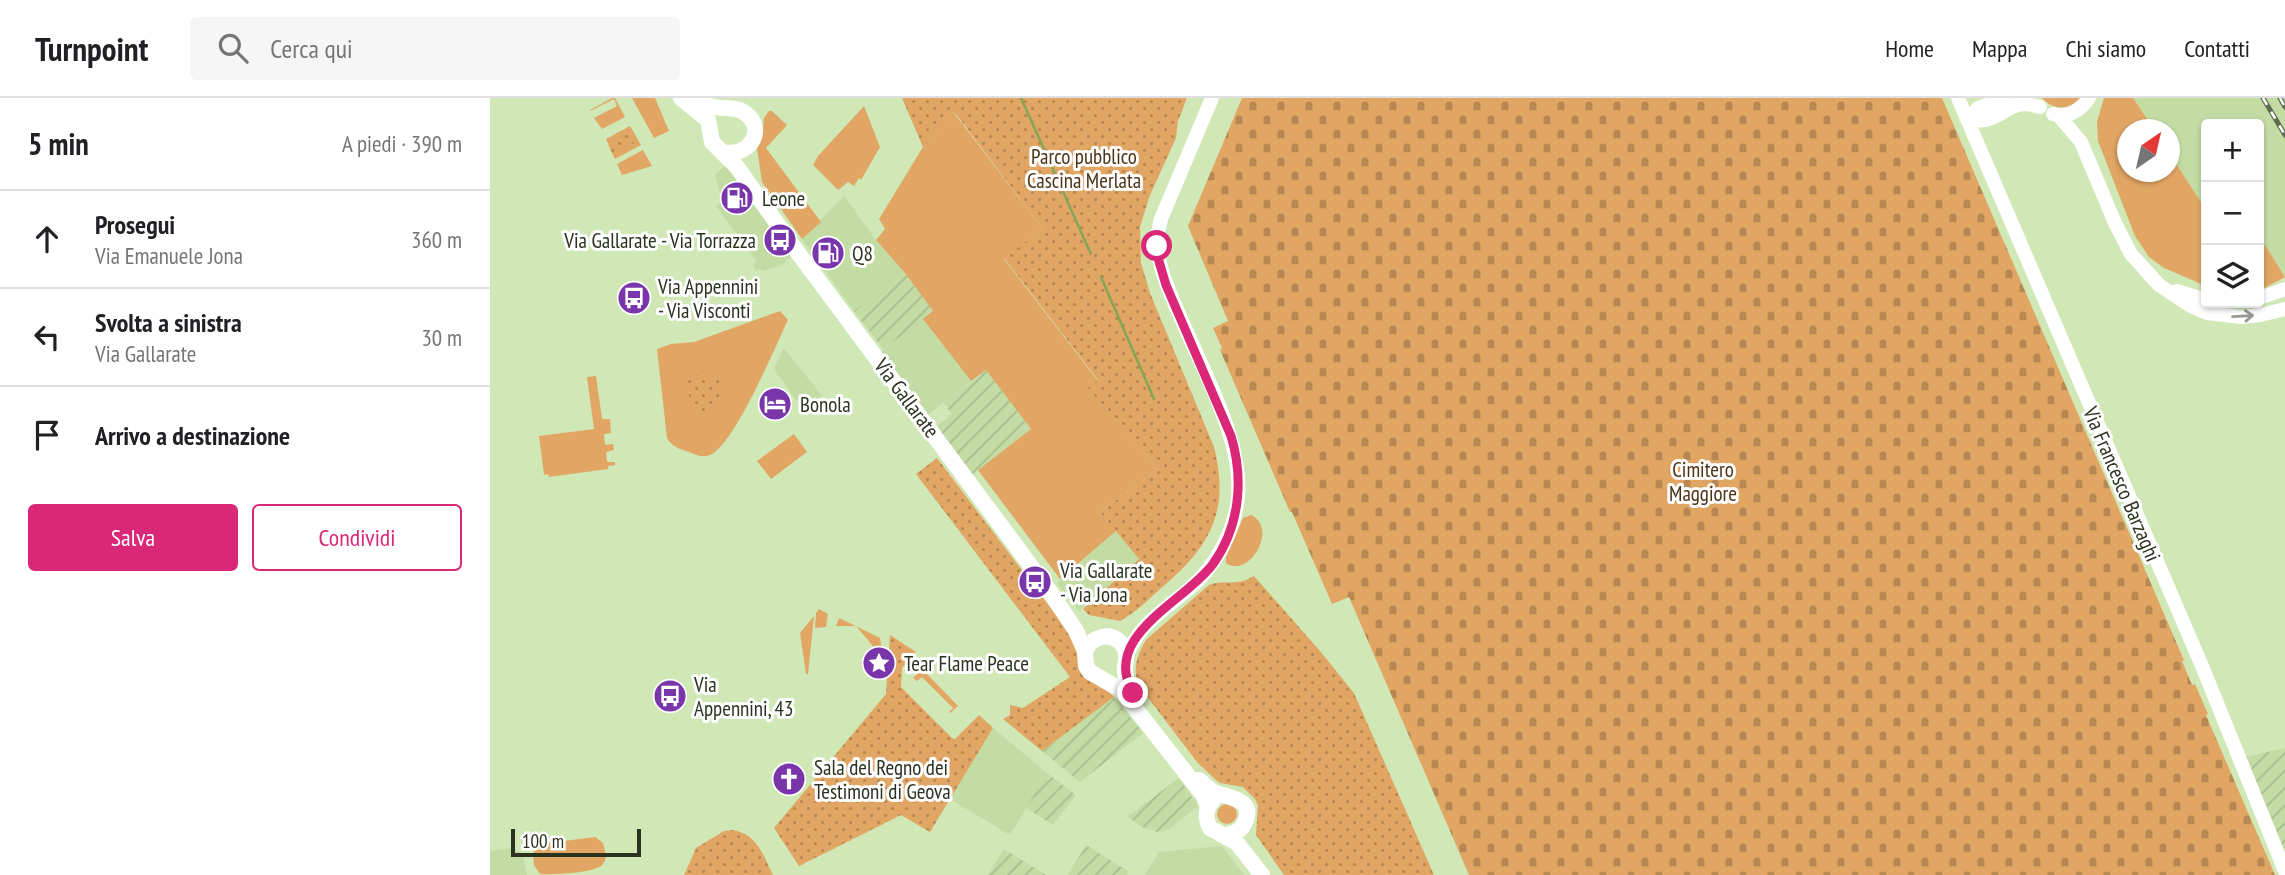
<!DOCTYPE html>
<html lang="it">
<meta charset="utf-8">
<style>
body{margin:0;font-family:"PT Sans Narrow",sans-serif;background:#f6f6f6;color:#202124}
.controls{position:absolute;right:21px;top:21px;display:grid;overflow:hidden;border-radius:7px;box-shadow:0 2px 5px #0004}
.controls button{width:63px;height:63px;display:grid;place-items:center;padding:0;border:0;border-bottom:2px solid #e0e0e0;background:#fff;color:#202124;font:35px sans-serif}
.compass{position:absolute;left:1627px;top:21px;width:63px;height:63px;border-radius:50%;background:#fff;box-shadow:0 2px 5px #0004;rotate:34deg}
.scale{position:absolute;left:21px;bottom:18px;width:130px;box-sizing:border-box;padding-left:7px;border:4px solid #2b3320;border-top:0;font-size:19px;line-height:24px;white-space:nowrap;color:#2b3320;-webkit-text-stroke:5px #fefefe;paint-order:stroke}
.stop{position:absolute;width:21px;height:21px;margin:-16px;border:5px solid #db2777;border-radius:50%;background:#fff}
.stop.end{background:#db2777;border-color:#fff;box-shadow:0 2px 7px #0008}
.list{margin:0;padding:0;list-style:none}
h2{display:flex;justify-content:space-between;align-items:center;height:91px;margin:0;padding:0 28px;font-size:30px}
h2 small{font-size:23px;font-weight:400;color:#757577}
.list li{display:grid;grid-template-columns:46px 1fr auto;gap:21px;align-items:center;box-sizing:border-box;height:98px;padding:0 28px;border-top:2px solid #e0e0e0}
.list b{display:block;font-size:26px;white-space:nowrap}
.list p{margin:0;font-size:23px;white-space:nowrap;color:#757577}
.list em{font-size:23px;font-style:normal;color:#757577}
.actions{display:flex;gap:14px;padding:21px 28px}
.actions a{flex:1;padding:16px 0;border:2px solid #db2777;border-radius:7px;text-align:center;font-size:24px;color:#db2777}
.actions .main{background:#db2777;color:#fff}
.icon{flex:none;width:38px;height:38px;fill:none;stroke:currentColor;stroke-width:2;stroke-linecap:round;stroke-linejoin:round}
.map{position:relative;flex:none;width:1795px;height:777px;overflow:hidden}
header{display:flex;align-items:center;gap:42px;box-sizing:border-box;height:98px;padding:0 35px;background:#fff;border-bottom:2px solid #e0e0e0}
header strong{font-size:33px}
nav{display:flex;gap:38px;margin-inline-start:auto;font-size:24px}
.search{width:490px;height:63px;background:#f6f6f6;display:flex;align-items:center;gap:18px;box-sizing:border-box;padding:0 24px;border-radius:7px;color:#757577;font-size:26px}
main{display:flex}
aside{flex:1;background:#fff}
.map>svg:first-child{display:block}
</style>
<header>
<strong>Turnpoint</strong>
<div class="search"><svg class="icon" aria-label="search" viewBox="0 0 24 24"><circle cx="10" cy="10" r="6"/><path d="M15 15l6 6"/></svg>Cerca qui</div>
<nav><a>Home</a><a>Mappa</a><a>Chi siamo</a><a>Contatti</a></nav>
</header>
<main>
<aside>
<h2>5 min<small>A piedi · 390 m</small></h2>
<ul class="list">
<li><svg class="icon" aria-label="ahead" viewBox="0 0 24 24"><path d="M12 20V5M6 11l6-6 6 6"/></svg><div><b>Prosegui</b><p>Via Emanuele Jona</p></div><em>360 m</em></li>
<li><svg class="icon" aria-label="left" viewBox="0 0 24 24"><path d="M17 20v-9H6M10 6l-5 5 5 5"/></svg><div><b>Svolta a sinistra</b><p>Via Gallarate</p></div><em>30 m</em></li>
<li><svg class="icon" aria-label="arrive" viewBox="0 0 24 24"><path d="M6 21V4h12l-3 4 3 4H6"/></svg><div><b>Arrivo a destinazione</b></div></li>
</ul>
<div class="actions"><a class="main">Salva</a><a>Condividi</a></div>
</aside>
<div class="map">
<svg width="1795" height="777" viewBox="0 0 1795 777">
<defs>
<pattern id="industrial-furrows" width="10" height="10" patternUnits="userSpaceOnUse" patternTransform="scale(1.75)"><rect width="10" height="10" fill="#c2dca4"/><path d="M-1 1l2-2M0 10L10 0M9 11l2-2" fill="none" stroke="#a7bd8d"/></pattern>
<pattern id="cemetery-stones" width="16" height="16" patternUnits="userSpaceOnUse" patternTransform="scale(1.75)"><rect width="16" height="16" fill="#e2a664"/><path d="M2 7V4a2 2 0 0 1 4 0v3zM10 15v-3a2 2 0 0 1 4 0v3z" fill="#b78852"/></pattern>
<pattern id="park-dots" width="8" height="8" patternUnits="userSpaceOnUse" patternTransform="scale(1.75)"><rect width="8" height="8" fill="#e2a664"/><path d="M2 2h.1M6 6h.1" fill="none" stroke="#b78852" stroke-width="1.8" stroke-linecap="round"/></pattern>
</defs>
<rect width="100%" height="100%" fill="#d0e7b6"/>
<path fill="#c2dca4" d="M1643 0H1795V178L1775 148 1769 151V26H1716V112L1680 56V32L1664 31Z
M239 65 307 155 290 168 273 173 270 171 265 172 263 166 267 164 226 108 233 105 225 76Z
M354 98 386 142 415 175 364 213 312 141Z
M433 221 481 283 434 320 386 257Z
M294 250 332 298 311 314 308 304 284 271Z
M626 433 649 461 589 513 567 485Z
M503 630 557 675 520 737 460 701Z
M732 748 754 777H655L669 754Z
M22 750 33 756 37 777H0V753Z"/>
<path fill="url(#industrial-furrows)" d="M415 175 444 214 393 251 364 213Z
M496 272 541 331 478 380 443 331 462 316 454 305Z
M624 599 653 635 590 684 552 653Z
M1795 650V766L1751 660Z
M557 675 586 697 563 727 536 710Z
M689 680 708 708 678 732 668 734 654 730 637 719Z
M596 747 636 772 639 774 637 777H578Z
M514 751 556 777H498Z"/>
<path fill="#e2a664" d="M122 0H125L135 19 112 31 104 20 127 8 124 1 100 13V12Z
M142 0H165L179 33 164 40Z
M1552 0H1590C1579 12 1564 13 1552 0Z
M1614 0H1643L1664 31 1638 32V74H1680V56L1716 112V188L1674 170 1659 159 1645 138 1608 43 1607 24Z
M374 8 390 49 371 82 369 80 364 88 358 84 348 92 323 67 328 58Z
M279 13H282L297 27 276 50 331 124 312 141 272 84 267 51 272 39 274 20Z
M464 15 553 131 514 161 608 283 599 290 668 371 610 414 626 433 570 481 488 372 541 331 496 272 481 283 433 221 443 213 415 175 386 142 395 131 389 121 433 49Z
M140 28 151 47 125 61 116 41Z
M153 52 162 68 132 77 127 66Z
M1775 147 1795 179 1769 193V151Z
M290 213 298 222C285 249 244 348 220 357 213 360 206 357 199 354 190 351 182 349 177 340L167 251 181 246 204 244Z
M106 278 112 321H120L121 335 114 336 115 347 123 346 124 352 116 354 117 364H125V367L118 368V371L59 379 58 376 54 377 49 338 104 331 97 279Z
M304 336 317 354 281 381 267 363Z
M761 417C789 430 759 481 736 465V459L753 420Z
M329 511 338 516 336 529 325 530 326 515Z
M324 518 318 576H316L310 535Z
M349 520 390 540 393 560 366 528H346Z
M435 568 436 575 468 608 460 615 459 614 463 610 432 579 427 583 423 580Z
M727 716a10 10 0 1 1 20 0a10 10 0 1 1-20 0Z
M105 739 113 745C115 752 118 761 112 767 106 775 60 777 50 776L44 767 43 755 50 746Z"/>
<path fill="url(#cemetery-stones)" d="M752 0H1452L1690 553 1694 562 1692 563 1702 587 1705 586 1718 616 1716 617 1785 777H979L859 499 842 506 802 414H800L730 252 732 250 723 230 738 223 698 128Z"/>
<path fill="url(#park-dots)" d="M412 0H697L688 23 686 40 660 97 650 129 651 165 660 195 724 349C741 416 718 451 669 492 657 503 645 515 630 523L599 517 593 511 649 461 610 414 668 371 598 290 608 282 514 160 553 131 465 15 433 49Z
M141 30 148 42 124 59 118 46Z
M197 276 237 282 221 317 201 314Z
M447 360 584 541C588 558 588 575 605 586 612 591 618 592 624 599L552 653 513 621 520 617V607L533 610 580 579 426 376Z
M764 478 830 553 864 595 944 777H794L766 737 768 707 765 701 753 689 730 685 726 682 707 664 649 588C642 572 647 555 657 541L719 487C736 481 746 489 764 478Z
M400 537 426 554 412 570 411 589 462 640 465 641 489 617 503 630 440 734 411 717 309 768 284 730 396 596Z
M243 732C267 736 273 757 283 777H194L206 750 234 733Z"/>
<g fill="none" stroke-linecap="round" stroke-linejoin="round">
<path stroke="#85a557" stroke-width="2.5" d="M531 0 601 156
M611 179 664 301"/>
<path stroke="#fff" stroke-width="14" d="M1468 0 1712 568 1795 773
M1563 16C1578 20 1590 13 1599 0
M1569 18 1591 44 1625 125 1641 156 1669 187 1699 207 1717 215 1751 219 1770 217 1795 211
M1478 22C1483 22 1490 23 1496 22 1519 16 1521 0 1550 9
M1478 22 1488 10 1518 0
M1687 193 1716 202
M1769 200 1795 191
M636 561C646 528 673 513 699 491 726 468 744 435 748 399 753 342 712 271 690 218 676 186 661 156 671 121L722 0"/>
<path stroke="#fff" stroke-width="16" d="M191 0 218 22 222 44 247 69 303 148 561 495 586 533 595 553 596 568 600 574 630 591 714 698 718 709
M204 0C210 4 216 7 224 9 234 11 247 8 255 15 278 32 258 60 233 54
M595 553C599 546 603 541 612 539 624 536 635 545 636 557 637 563 634 568 635 574 636 584 641 592 646 600
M709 682C713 685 717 690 722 693 734 700 768 699 754 726 750 734 743 736 736 737
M723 702C715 711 715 720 720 730L747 745 772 777"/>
<defs>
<path id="rail" d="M1773 0 1795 37
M1790 0 1795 9"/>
</defs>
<use href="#rail" stroke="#606d50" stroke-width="5"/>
<use href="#rail" stroke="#fefefe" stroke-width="2.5" stroke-dasharray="8" stroke-linecap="butt"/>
</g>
<defs><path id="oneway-shaft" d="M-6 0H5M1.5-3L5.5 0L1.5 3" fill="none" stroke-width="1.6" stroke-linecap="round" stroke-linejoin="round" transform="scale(1.75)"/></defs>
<use stroke="#959990" href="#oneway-shaft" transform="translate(1753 218) rotate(-3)"/>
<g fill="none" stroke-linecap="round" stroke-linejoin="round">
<path stroke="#db2777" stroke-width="9" d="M643 595C610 538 695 504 723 466 750 428 754 381 741 338L676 187 668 160 667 148"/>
</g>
<defs>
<symbol id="fuel-disc" viewBox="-11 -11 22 22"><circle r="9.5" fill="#7936aa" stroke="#fefefe"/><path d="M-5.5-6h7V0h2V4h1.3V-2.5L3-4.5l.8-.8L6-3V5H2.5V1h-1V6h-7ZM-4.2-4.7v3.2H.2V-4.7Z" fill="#fff"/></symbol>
<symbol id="bus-disc" viewBox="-11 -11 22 22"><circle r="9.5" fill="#7936aa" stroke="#fefefe"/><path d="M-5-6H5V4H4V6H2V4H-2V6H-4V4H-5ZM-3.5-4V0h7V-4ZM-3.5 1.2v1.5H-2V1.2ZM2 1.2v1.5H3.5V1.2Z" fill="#fff"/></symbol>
<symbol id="hotel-disc" viewBox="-11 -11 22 22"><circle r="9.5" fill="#7936aa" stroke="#fefefe"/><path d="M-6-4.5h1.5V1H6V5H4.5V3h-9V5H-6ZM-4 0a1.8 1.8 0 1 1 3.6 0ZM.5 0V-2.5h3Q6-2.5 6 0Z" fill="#fff"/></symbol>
<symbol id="sight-disc" viewBox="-11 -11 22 22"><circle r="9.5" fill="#7936aa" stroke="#fefefe"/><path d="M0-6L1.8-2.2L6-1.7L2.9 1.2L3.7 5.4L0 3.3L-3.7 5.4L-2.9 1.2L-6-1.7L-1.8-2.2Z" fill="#fff"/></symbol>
<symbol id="church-disc" viewBox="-11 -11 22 22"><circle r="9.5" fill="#7936aa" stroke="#fefefe"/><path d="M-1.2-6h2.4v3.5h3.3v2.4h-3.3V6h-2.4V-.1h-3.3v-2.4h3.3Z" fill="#fff"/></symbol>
</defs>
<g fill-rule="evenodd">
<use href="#fuel-disc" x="228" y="81" width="38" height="38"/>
<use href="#bus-disc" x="271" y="123" width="38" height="38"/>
<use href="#fuel-disc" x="319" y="136" width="38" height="38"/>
<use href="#bus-disc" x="125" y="181" width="38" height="38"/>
<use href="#hotel-disc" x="266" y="287" width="38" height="38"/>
<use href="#bus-disc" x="526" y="465" width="38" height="38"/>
<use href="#sight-disc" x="370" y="546" width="38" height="38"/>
<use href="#bus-disc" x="161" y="579" width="38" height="38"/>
<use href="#church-disc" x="280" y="662" width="38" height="38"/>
</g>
<g text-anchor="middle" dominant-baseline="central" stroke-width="6" stroke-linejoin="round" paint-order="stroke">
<g font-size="21" fill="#4d3316" stroke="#fefefe">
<text x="594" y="58">Parco pubblico<tspan x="594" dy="24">Cascina Merlata</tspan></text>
<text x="1213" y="371">Cimitero<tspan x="1213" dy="24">Maggiore</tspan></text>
</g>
<g font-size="21" fill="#2b3320" stroke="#fefefe" text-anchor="start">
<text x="272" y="100">Leone</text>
<text x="266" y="142" text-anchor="end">Via Gallarate - Via Torrazza</text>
<text x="362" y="155">Q8</text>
<text x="168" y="188">Via Appennini<tspan x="168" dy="24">- Via Visconti</tspan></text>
<text x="310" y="306">Bonola</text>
<text x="570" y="472">Via Gallarate<tspan x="570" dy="24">- Via Jona</tspan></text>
<text x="414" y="565">Tear Flame Peace</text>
<text x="204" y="586">Via<tspan x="204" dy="24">Appennini, 43</tspan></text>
<text x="324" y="669">Sala del Regno dei<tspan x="324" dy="24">Testimoni di Geova</tspan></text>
</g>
<g font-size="21" fill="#2b3320" stroke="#fefefe">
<text transform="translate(417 300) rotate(53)">Via Gallarate</text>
<text transform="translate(1632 386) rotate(67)">Via Francesco Barzaghi</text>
</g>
</g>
</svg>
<div class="controls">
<button>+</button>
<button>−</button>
<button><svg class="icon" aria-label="layers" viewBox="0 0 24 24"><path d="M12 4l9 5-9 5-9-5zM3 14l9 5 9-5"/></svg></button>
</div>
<svg class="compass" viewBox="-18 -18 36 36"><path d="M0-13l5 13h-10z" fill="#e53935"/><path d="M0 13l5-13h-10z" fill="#757577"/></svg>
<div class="scale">100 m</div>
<div class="stop" style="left:667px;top:148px"></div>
<div class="stop end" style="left:643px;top:595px"></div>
</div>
</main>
